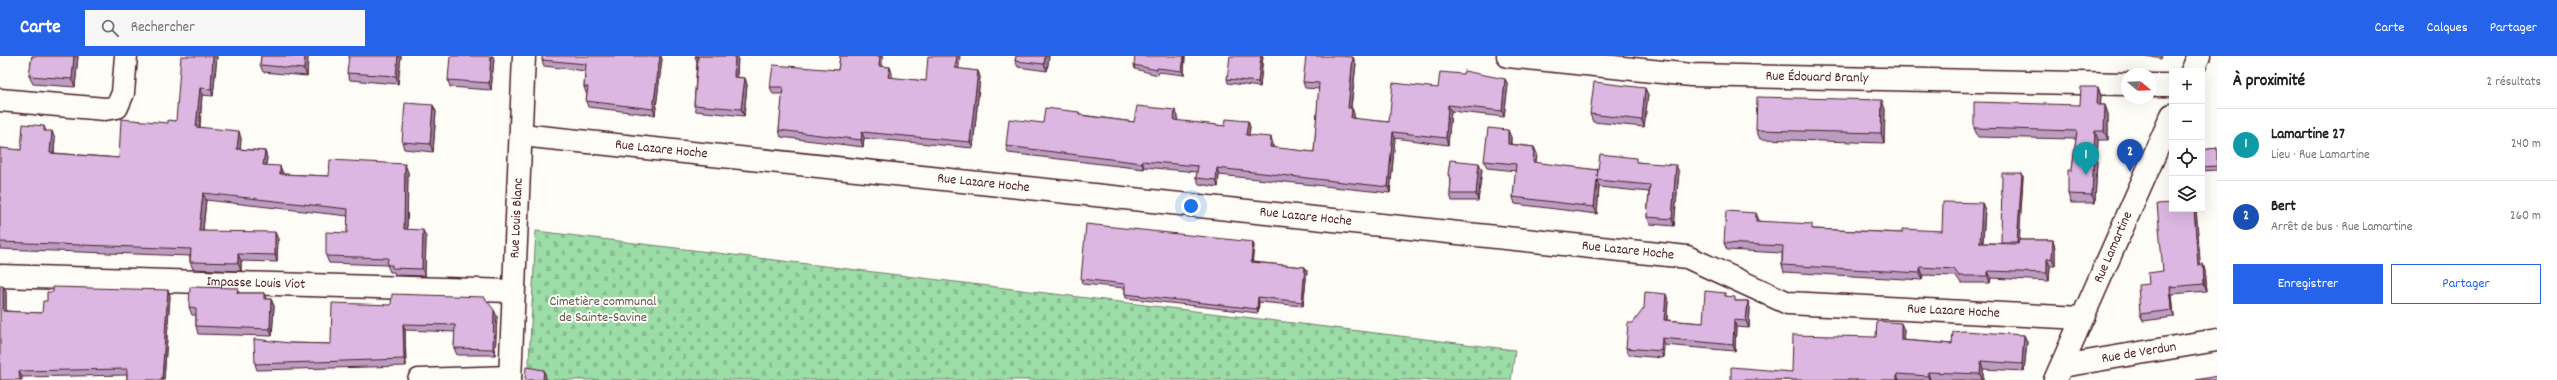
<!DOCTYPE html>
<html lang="fr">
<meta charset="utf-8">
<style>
body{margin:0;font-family:Dekko,sans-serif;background:#f6f6f6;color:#202124}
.controls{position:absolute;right:12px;top:12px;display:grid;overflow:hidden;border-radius:0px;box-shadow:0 4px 16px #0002}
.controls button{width:36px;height:36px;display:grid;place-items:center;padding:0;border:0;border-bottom:1px solid #e0e0e0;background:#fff;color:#202124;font:20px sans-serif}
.compass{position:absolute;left:2121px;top:12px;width:36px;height:36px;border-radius:50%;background:#fff;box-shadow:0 4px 16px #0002;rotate:109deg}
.you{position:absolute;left:1191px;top:150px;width:14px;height:14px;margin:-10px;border:3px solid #fff;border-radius:50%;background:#1a73e8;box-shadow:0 0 0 6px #1a73e833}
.badge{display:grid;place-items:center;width:26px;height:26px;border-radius:50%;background:#2563eb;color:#fff;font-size:13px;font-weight:700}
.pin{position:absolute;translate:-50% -33px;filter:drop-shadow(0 1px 2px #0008)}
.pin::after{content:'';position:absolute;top:21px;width:14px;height:12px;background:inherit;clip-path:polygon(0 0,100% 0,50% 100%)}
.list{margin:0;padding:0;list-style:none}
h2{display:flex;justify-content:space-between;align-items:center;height:52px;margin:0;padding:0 16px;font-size:17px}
h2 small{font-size:13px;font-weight:400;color:#757577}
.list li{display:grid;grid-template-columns:26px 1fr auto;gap:12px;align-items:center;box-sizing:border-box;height:72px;padding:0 16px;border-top:1px solid #e0e0e0}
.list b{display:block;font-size:15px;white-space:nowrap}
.list p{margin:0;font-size:13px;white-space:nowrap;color:#757577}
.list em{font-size:13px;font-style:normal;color:#757577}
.actions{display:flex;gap:8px;padding:12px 16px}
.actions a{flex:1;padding:9px 0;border:1px solid #2563eb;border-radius:0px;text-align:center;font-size:14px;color:#2563eb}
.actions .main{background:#2563eb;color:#fff}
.icon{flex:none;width:22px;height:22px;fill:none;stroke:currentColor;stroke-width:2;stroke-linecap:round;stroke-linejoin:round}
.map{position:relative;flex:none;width:2217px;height:324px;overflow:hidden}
header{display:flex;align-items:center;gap:24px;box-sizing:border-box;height:56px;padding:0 20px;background:#2563eb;color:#fff}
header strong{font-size:19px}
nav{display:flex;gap:22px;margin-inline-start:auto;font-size:14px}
.search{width:280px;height:36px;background:#f6f6f6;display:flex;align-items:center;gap:10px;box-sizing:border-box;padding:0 14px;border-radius:0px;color:#757577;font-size:15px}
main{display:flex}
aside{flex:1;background:#fff}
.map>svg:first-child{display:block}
</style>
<header>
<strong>Carte</strong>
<div class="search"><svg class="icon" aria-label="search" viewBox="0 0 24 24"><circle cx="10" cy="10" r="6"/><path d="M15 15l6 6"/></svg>Rechercher</div>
<nav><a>Carte</a><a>Calques</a><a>Partager</a></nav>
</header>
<main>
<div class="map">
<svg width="2217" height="324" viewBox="0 0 2217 324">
<defs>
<pattern id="cemetery-stones" width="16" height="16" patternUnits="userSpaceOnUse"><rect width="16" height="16" fill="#9cdda7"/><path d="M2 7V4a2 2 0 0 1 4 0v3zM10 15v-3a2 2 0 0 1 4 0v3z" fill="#88bd90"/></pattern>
</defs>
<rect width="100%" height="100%" fill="#fdfcf7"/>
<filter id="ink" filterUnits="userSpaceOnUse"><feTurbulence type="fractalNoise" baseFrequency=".025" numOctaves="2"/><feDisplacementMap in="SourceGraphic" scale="8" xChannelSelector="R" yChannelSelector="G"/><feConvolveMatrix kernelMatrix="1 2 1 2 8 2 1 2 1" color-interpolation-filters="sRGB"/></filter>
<g filter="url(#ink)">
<path fill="url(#cemetery-stones)" stroke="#737e69" d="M536 175 1515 294 1511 324H528Z"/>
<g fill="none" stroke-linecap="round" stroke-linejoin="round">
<defs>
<g id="minor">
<path id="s1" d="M1508 0 1691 19 2127 28"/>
<path d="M2192 15 2199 0"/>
<path d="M2151 29H2172"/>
<path d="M0 44 105 53 117 51 123 37 126 0"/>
<path id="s2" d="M521 79 1687 201 1788 247 2082 262"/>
<path id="s3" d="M0 220 512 235"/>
<path id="s4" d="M2062 310 2217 284"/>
<path d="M419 324 510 321"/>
<path id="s5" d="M510 324 524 0"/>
<path id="s6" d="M2055 324 2172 59"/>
</g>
</defs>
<use href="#minor" stroke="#4a1f2b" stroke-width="25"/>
<use href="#minor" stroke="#fdfcf7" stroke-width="22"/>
</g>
<path fill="#bc9dc2" stroke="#4a1f2b" d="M32 0H78L75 31 33 28 29 20Z
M217 0 213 40 202 39 200 71 241 82 240 93 265 95 267 102 266 109 283 117V118L329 120 408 116 407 173 426 181 425 220 395 219 394 216H390L387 209 329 207 326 200 347 177 348 160 206 144 203 175 278 183 277 206 241 205V215L193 213 190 206V200L0 193V92L21 94 44 70 46 75 55 83 54 97 119 102 168 67 176 65Z
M261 0H308L307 20 263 16 260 9Z
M401 0 398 28 350 24 347 17Z
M695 0H738L737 21 745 22 747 29 744 60 696 55 694 49 697 6Z
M840 0H883L882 11H890L892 18 891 22 926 25 958 13 978 15 980 21 973 92 864 82 863 91 781 81 779 74 783 38H773L770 31 838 14Z
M1016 0H1049L1047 15 1018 11 1015 5Z
M1185 0 1184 19 1159 16 1158 19 1135 13 1134 9Z
M1263 0 1260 31 1228 27 1227 23Z
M2147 0H2162L2161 3Z
M494 3 491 34 450 31 448 24Z
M662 3 655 59 588 51 586 45 587 37H586L584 31 585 15 544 10 542 4Z
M1356 8 1351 52H1352L1354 58V63L1389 66 1438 32 1505 23 1508 29 1504 61 1451 55 1448 89 1395 82 1390 137 1219 119 1218 131 1199 128 1196 122 1197 116 1144 111V113L1008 97 1006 90 1043 67 1079 56 1081 59 1134 66 1178 60 1177 65 1225 70 1248 65 1250 71 1249 79 1273 88V92L1314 96 1319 33 1305 32 1303 26Z
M2098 31 2101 40 2100 49H2105L2108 58V84H2098L2095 147H2071L2068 138 2072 114 2076 83 1978 81 1974 72 2080 49Z
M1645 32 1648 39 1644 71 1593 66 1590 58Z
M433 49 436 56 433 96 404 93 402 86Z
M1885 53 1884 87 1760 83 1756 74Z
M1511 81V88L1534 91 1537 98 1536 107 1598 114 1638 106 1679 116 1674 170 1650 168 1647 161 1649 136 1599 131 1597 158 1515 148 1513 141 1516 115 1487 112 1484 105Z
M2217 92V114L2202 115V94Z
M1482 114 1478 145H1452L1450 138 1451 126 1448 118Z
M2022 117 2023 121 2019 184H2053L2055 192V210H2050L2049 225 1991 222 1990 227H1961L1956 220 1923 219 1922 224 1784 216 1782 209V197L1727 194 1724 187 1759 164V165L1814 173 1902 177 1942 175 1982 147 1985 154 1983 187H2002L2001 186Z
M2172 153H2196L2200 209 2203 208 2205 215 2207 235 2172 238 2174 261 2143 265 2140 258 2149 228 2163 215Z
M1253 186 1254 190 1252 206 1305 211 1307 215 1303 250 1259 246 1258 257 1126 242 1125 238V232L1082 228 1081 223Z
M3 230 6 236V255L42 257 47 245 170 240 164 324H127V319L22 321 0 324Z
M238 232 239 237H264L266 243H271L274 250 272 280 198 278 196 270V259H192L189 251Z
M1725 237 1726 240 1737 245H1748L1750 252 1749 272 1736 271 1735 295 1664 289 1663 302 1629 299 1626 292 1633 267 1666 238 1668 245 1667 264 1703 267Z
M391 249 497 260 495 299H457L454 292 455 276 405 274 406 310 257 314 255 308 290 287 331 288Z
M1904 274 1903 284 1952 288 2024 279 2027 286 2024 315 1983 313V324H1731L1792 316 1876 281Z"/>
<path fill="#99809e" stroke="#4a1f2b" d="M74 0H78L75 31 72 23Z
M213 0H217L213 40 211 33Z
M305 0H308L307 20 304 13Z
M398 0H401L398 28 396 20Z
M491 0H493L494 3 491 34 489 27Z
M660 0H661L662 3 655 59 653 53Z
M735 0H738L736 28 734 21Z
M880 0H883L881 17 879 10Z
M957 0H960L958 19 955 12Z
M1045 0H1049L1047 15 1044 8Z
M1184 0H1185L1184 19 1182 15Z
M1261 0H1263L1260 31 1258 26Z
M1353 1 1356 8 1350 58 1348 52Z
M890 11 892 18 891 28 888 21Z
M978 15 980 21 973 92 970 86Z
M745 22 747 29 744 60 741 53Z
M1505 23 1508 29 1504 61 1502 55Z
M2098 31 2101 40 2100 58 2097 49Z
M200 32 202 39 199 78 196 71Z
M1645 32 1648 39 1644 71 1642 64Z
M1882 44 1885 53 1884 87 1881 77Z
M433 49 436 56 433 96 430 88Z
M1448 49 1451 55 1448 89 1446 82Z
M2105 49 2108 58V84L2104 75Z
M1352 52 1354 58 1353 69 1351 62Z
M1175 54 1178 60 1176 71 1174 64Z
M1248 65 1250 71 1248 85 1246 79Z
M1508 74 1511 81 1510 95 1508 88Z
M52 75 55 83 53 104 50 97Z
M239 75 241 82 240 100 237 93Z
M2095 75 2098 84 2095 147 2092 139Z
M862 76 864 82 863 91 861 84Z
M1393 76 1395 82 1390 137 1388 131Z
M1271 81 1273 88 1272 98 1270 91Z
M1534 91 1537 98 1535 114 1533 106Z
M265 95 267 102 265 116 263 109Z
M1142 105 1144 111V113L1142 107Z
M1479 107 1482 114 1478 145 1476 138Z
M405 108 408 116 407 180 404 173Z
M1676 109 1679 116 1674 170 1672 163Z
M280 110 283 117 282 125 280 118Z
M1217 112 1219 119 1218 131 1216 124Z
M2022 117 2023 121 2019 191 2017 186Z
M1597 124 1599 131 1597 158 1594 151Z
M203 137 206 144 202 182 199 175Z
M1982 147 1985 154 1982 194 1980 187Z
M2194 153H2196L2201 216 2198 209Z
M1756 157 1759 164 1758 172 1756 165Z
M423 174 426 181 425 220 422 213Z
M275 176 278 183 277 206 275 199Z
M2053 184 2055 192V210L2052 202Z
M1253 186 1254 190 1252 210 1251 206Z
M238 198 241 205V215L238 207Z
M2047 203 2050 210 2049 225 2047 217Z
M2203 208 2205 215 2207 235 2204 228Z
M1305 211 1307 215 1303 250 1302 246Z
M1920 211 1923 219 1922 224 1920 217Z
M1988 215 1991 222 1990 227 1988 220Z
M3 230 6 236V261L3 255Z
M2170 231 2172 238 2174 261 2172 254Z
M168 234 170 240 164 324H162Z
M1666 238 1668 245 1666 271 1664 264Z
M1258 241 1259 246 1258 257 1257 253Z
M271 243 274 250 272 280 270 273Z
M1748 245 1750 252 1749 272 1746 265Z
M494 254 497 260 495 299 493 293Z
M1734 264 1736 271 1735 295 1733 289Z
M1901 267 1904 274 1903 291 1901 284Z
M403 268 405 274 406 310 404 303Z
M2024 279 2027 286 2024 315 2022 308Z
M1662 282 1664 289 1663 302 1661 295Z
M1981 305 1983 313V324H1982L1980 318Z
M544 314 546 321V324H543Z
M19 315 22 321V324H20Z
M1928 316 1930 324H1929L1928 320Z
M1897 318 1899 324H1897Z"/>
<path fill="#dbb7e1" stroke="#4a1f2b" d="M32 0H74L72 23 29 20Z
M181 0H213L211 33 200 32 196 71 239 75 237 93 265 95 263 109 280 110V118L329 120 330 104 405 108 404 173 423 174 422 213 392 212V209H387L388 202 326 200V176L347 177 348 153 203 137 199 175 275 176V199L238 198V207L190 206 191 193 0 186V92L21 94 23 68 44 70V75H52L50 97 119 102 121 63 168 67V64L176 65Z
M261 0H305L304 13 260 9Z
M349 0H398L396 20 347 17Z
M450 0H491L489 27 448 24Z
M542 0H660L653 53 586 45 588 31H584L586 8 542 4Z
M695 0H735L734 21 745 22 741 53 694 49 698 1Z
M840 0H880L879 10 890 11 888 21 926 25 928 0H957L955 12 978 15 970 86 862 76 861 84 779 74 783 31H770L773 9 838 14Z
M1016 0H1045L1044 8 1015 5Z
M1135 0H1184L1182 15 1157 12V14L1134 9Z
M1230 0H1261L1258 26 1227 23Z
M1306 0H1339L1353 1 1348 52H1352L1351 62 1389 66 1393 27 1438 32 1440 16 1463 18 1464 15 1505 23 1502 55 1448 49 1446 82 1393 76 1388 131 1217 112 1216 124 1196 122 1198 110 1142 105V107L1006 90 1009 63 1043 67 1045 52 1079 56V59L1134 66 1137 50 1175 54 1174 64 1225 70 1226 63 1248 65 1246 79 1271 81 1270 91 1314 96 1319 27 1303 26Z
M1594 26 1645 32 1642 64 1590 58Z
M2081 31H2098L2097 49H2105L2104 75H2095L2092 139 2068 138V114H2072L2077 75 1974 72V46L2080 49Z
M1757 41 1882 44 1881 77 1756 74Z
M405 47 433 49 430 88 402 86Z
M1488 72 1508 74V88L1534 91 1533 106 1598 114 1597 121 1600 98 1636 102V106L1676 109 1672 163 1647 161 1650 129 1597 124 1594 151 1513 141 1516 108 1484 105Z
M2217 92V110L2202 111V94Z
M1450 104 1479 107 1476 138H1450L1451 122 1448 118Z
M2002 117H2022L2017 186H2001Z
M1943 146 1982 147 1980 187 2018 188 2019 184H2053L2052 202 2047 203V217L1988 215V220H1959L1954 213 1920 211V217L1782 209 1783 190 1724 187 1726 155 1756 157V165L1812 168V173L1902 177V173L1942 175Z
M2172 147V153H2194L2198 209 2203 208 2204 228 2170 231 2172 254 2140 258 2138 229 2149 228 2148 217 2163 215 2157 148Z
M1086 168 1253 186 1251 206 1305 211 1302 246 1258 241 1257 253 1125 238V228L1081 223Z
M0 230H3V255L42 257 43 245H47V236H53V231L168 234 162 324H127V313L19 315 20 324H0Z
M190 231 238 232 237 237H264V243H271L270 273 196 270V252L189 251Z
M1705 235 1725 237V240L1735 241V245H1748L1746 265 1734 264 1733 289 1662 282 1661 295 1626 292 1628 267H1633L1644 252 1645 236 1666 238 1664 264 1703 267Z
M392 238 484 241 494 254 493 293 454 292 455 269 403 268 404 303 255 308 254 283 290 287 331 288 332 247 391 249Z
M1877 265 1901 267V284L1952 288 1953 276 1964 275 2024 279 2022 308 1981 305 1980 318 1928 316V320L1897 318V324H1731V311L1792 316 1793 279 1876 281Z
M526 311 544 314 543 324H525Z
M2217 320V324H2196Z"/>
</g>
<g text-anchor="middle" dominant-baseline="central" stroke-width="4" stroke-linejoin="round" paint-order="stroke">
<g font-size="14" fill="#4a1f2b" stroke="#fdfcf7">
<text stroke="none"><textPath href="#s1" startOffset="310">Rue Édouard Branly</textPath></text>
<text stroke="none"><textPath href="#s2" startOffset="141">Rue Lazare Hoche</textPath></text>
<text stroke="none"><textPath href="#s2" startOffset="465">Rue Lazare Hoche</textPath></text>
<text stroke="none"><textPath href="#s2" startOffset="789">Rue Lazare Hoche</textPath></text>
<text stroke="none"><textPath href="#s5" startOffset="162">Rue Louis Blanc</textPath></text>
<text stroke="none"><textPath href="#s6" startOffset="145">Rue Lamartine</textPath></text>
<text stroke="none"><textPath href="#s2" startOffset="1113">Rue Lazare Hoche</textPath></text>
<text stroke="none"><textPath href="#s3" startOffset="256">Impasse Louis Viot</textPath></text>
<text stroke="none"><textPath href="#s2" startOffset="1449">Rue Lazare Hoche</textPath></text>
<text stroke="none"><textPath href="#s4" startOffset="78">Rue de Verdun</textPath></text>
</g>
<g font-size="14" fill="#635850" stroke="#fdfcf7">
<text x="603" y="246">Cimetière communal<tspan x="603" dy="16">de Sainte-Savine</tspan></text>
</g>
</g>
</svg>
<div class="controls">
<button>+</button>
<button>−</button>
<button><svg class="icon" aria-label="locate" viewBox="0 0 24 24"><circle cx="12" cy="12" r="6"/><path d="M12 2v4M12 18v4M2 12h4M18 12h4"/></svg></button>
<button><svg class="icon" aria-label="layers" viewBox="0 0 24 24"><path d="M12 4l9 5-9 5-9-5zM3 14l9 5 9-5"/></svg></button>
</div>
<svg class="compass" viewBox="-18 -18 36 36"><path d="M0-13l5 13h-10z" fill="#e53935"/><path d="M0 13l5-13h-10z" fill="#757577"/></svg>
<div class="you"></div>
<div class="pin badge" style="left:2086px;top:119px;background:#0f9aa8">1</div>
<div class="pin badge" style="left:2130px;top:116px;background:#1a4fb4">2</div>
</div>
<aside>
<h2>À proximité<small>2 résultats</small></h2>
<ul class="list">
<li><span class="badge" style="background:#0f9aa8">1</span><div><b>Lamartine 27</b><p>Lieu · Rue Lamartine</p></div><em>240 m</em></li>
<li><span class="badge" style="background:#1a4fb4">2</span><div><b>Bert</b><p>Arrêt de bus · Rue Lamartine</p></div><em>260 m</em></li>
</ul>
<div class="actions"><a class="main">Enregistrer</a><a>Partager</a></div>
</aside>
</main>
